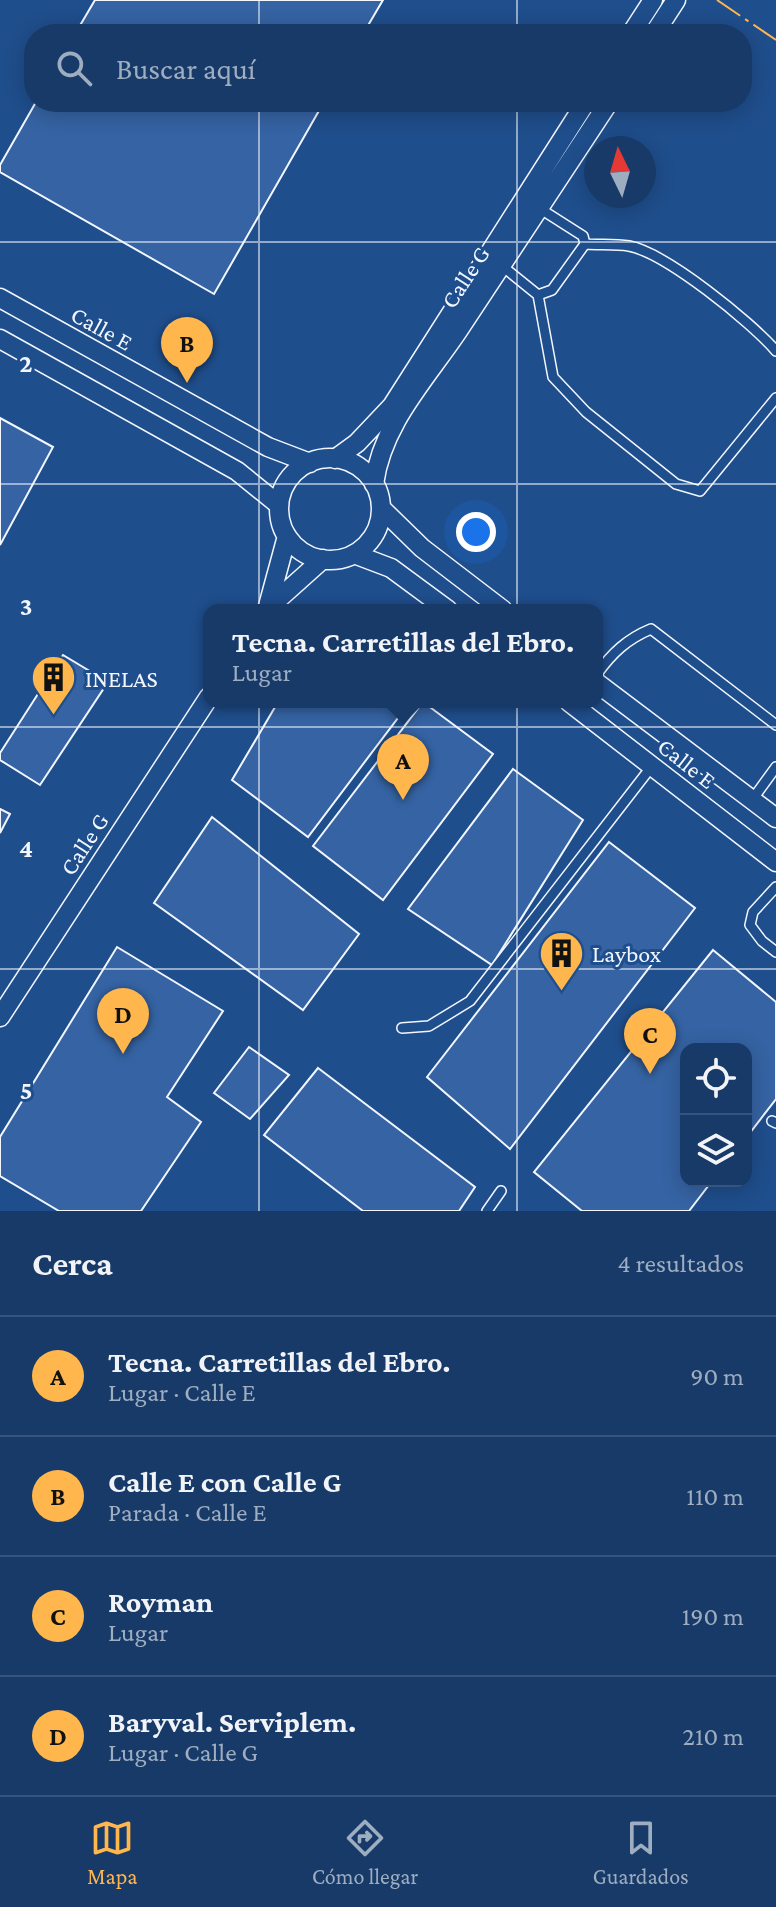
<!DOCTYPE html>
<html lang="es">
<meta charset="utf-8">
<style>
body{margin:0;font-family:"Crimson Pro",serif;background:#244571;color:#f1f3f6}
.controls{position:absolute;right:24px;bottom:24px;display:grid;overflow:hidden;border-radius:16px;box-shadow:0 4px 20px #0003}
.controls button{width:72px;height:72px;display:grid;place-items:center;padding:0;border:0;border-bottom:2px solid #36547d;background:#173a69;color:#f1f3f6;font:40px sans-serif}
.compass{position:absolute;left:584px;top:136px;width:72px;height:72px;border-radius:50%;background:#173a69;box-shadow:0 4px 20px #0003;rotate:355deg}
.you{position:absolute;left:476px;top:532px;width:28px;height:28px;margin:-20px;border:6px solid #fff;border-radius:50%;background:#1a73e8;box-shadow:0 0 0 12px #1a73e833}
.badge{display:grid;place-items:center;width:52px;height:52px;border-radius:50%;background:#ffb74d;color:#111;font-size:26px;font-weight:700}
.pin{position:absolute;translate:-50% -66px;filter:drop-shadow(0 2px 4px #0008)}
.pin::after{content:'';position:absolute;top:42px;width:28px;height:24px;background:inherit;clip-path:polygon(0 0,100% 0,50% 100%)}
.popup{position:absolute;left:203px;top:604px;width:400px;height:104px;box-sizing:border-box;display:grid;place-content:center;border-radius:16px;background:#173a69;filter:drop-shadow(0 2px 6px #0005);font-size:26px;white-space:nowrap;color:#9eadc0}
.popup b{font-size:30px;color:#f1f3f6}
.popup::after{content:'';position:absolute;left:50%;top:100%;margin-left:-16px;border:16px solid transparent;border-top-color:#173a69}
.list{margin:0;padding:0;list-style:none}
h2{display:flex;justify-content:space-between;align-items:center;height:104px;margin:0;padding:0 32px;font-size:34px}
h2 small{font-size:26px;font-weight:400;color:#9eadc0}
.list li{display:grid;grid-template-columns:52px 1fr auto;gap:24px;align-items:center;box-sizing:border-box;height:120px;padding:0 32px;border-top:2px solid #36547d}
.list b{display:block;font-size:30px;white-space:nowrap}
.list p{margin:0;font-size:26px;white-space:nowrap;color:#9eadc0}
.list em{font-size:26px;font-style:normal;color:#9eadc0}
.icon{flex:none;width:44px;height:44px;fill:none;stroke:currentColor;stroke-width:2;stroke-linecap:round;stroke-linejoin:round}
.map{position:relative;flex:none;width:776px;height:1211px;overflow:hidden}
.search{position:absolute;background:#173a69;box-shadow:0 4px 20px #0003;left:24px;right:24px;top:24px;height:88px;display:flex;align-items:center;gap:20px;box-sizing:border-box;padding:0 28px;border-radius:32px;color:#9eadc0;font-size:30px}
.sheet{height:584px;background:#173a69}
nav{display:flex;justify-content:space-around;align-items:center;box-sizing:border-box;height:112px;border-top:2px solid #36547d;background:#173a69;font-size:22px;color:#9eadc0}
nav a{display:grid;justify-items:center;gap:4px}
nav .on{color:#ffb74d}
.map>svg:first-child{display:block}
</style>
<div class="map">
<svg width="776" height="1211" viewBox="0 0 776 1211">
<rect width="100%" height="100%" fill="#1f4e8c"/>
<path fill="#3563a3" stroke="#f2f6ff" stroke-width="2" d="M95 0H383L363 34H75Z
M36 102H324L214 294 0 172V165Z
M0 418 53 447 0 545Z
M63 655 108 682 40 785 0 760V753Z
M278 702H410L308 837 232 780Z
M423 702 493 754 383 900 313 846Z
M513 769 583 820 492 965 408 909Z
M0 809 10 814 0 833Z
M212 817 359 934 303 1010 154 903Z
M609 842 695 908 510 1149 427 1077Z
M117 947 223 1011 167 1097 201 1122 141 1211H59L0 1176V1137Z
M713 950 776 1002V1099L746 1138V1049H686V1181H712L689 1211H582L534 1172Z
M249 1047 289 1075 250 1119 214 1093Z
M318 1068 475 1187 459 1211H363L264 1135Z"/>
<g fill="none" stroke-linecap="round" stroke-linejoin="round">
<defs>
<path id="lane" d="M585 244C600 245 615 244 629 246 666 253 751 322 776 351
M501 265 538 295 552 290 585 244 583 236 539 208
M538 295 553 377 586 412 676 484 700 491 776 398
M597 674C612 653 627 639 651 629L776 725
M752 800 776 767
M776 887 753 912 750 925 762 941 776 952
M402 1028 429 1026 470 1001 652 766
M772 1121 776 1123
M487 1211 501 1191"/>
<path id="street" d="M631 34 653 0
M654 34 676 0
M0 298 268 447 310 463
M0 339 237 471 279 505
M279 509a51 51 0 1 1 102 0a51 51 0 1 1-102 0Z
M335 459 357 443 392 406 586 102
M374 484C382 424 425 380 458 331 508 254 559 178 609 102
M381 508 422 548 503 610
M354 554 391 568 448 610
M268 606 287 536
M266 610 323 559
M597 683 776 818
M569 702 776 862
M0 1017 209 697"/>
</defs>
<use href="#lane" stroke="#f2f6ff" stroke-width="12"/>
<use href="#street" stroke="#f2f6ff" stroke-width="21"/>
<use href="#lane" stroke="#1f4e8c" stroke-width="9"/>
<use href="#street" stroke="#1f4e8c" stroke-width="18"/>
<path stroke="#ffb74d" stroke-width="2" stroke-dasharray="28 6 4 6" stroke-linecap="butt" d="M717 0 776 40"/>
</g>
<path fill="none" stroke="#f2f6ff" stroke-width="2" stroke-opacity="0.55" d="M259 0V34M517 0V34M259 102V1211M517 102V1211M0 242H776M0 484H776M0 727H776M0 969H776"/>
<defs>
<symbol id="building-pin" viewBox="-11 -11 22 30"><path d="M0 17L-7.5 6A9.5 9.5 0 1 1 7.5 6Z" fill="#ffb74d" stroke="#1f4e8c"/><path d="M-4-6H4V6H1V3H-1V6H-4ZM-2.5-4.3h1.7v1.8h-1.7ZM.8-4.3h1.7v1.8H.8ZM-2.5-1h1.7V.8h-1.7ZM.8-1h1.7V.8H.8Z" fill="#111"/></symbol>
</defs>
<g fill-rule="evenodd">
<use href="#building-pin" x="28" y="652" width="51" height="69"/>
<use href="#building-pin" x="536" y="928" width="51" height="69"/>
</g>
<g text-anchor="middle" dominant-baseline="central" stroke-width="6" stroke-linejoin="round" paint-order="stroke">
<g font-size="24" fill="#f2f6ff" stroke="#1f4e8c">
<text transform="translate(465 277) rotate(-57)">Calle G</text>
<text transform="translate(102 328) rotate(29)">Calle E</text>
<text transform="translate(687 763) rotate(38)">Calle E</text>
<text transform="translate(84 844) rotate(-57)">Calle G</text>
</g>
<g font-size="24" fill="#f2f6ff" stroke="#1f4e8c" text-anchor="start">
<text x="85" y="678">INELAS</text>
<text x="592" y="953">Laybox</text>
</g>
</g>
<g font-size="26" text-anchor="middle" font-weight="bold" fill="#f2f6ff" stroke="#1f4e8c" stroke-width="6" stroke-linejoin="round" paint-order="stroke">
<text x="26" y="372">2</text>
<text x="26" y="615">3</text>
<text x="26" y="857">4</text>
<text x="26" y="1099">5</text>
</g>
</svg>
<div class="controls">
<button><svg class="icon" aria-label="locate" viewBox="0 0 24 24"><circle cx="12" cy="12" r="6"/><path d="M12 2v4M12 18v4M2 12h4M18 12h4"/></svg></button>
<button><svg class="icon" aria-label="layers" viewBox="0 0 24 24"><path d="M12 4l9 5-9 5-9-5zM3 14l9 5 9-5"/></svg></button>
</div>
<svg class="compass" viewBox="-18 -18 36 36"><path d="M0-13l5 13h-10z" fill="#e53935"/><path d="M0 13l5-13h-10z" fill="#9eadc0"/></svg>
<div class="you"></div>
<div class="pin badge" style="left:403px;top:800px">A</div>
<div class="popup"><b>Tecna. Carretillas del Ebro.</b>Lugar</div>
<div class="pin badge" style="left:187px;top:383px">B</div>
<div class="pin badge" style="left:650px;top:1074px">C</div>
<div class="pin badge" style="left:123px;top:1054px">D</div>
<div class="search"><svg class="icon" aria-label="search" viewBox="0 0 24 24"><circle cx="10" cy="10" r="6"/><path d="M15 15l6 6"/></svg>Buscar aquí</div>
</div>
<section class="sheet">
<h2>Cerca<small>4 resultados</small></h2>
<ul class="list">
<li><span class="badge">A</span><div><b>Tecna. Carretillas del Ebro.</b><p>Lugar · Calle E</p></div><em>90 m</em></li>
<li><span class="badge">B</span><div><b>Calle E con Calle G</b><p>Parada · Calle E</p></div><em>110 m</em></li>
<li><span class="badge">C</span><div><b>Royman</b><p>Lugar</p></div><em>190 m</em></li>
<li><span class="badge">D</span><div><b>Baryval. Serviplem.</b><p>Lugar · Calle G</p></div><em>210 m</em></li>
</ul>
</section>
<nav>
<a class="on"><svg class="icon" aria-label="map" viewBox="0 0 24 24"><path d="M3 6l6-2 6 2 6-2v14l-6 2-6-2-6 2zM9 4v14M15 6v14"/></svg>Mapa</a>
<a><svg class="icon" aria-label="directions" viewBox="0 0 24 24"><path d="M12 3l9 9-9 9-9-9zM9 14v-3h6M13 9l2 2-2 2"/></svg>Cómo llegar</a>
<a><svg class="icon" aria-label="saved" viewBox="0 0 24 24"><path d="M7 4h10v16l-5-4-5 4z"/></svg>Guardados</a>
</nav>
